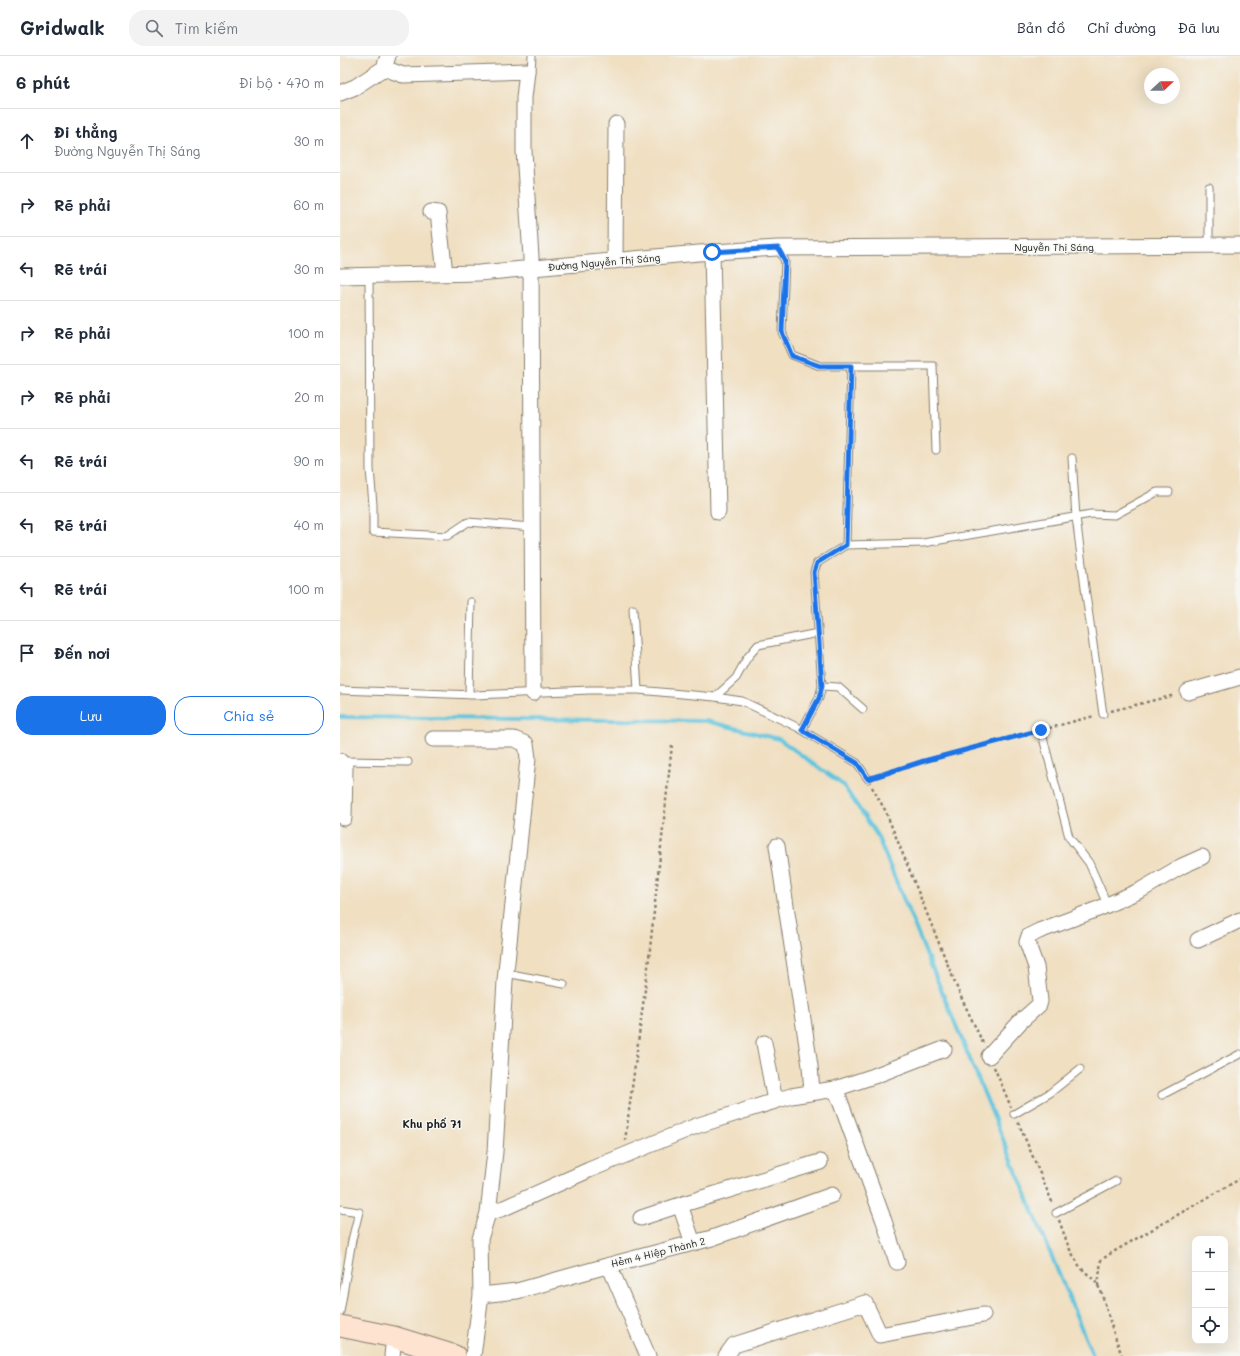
<!DOCTYPE html>
<html lang="vi">
<meta charset="utf-8">
<style>
body{margin:0;font-family:Mali,sans-serif;background:#f2f2f3;color:#1f2937}
.controls{position:absolute;right:12px;bottom:12px;display:grid;overflow:hidden;border-radius:8px;box-shadow:0 4px 16px #0002}
.controls button{width:36px;height:36px;display:grid;place-items:center;padding:0;border:0;border-bottom:1px solid #e0e1e3;background:#fff;color:#1f2937;font:20px sans-serif}
.compass{position:absolute;left:804px;top:12px;width:36px;height:36px;border-radius:50%;background:#fff;box-shadow:0 4px 16px #0002;rotate:68deg}
.stop{position:absolute;width:12px;height:12px;margin:-9px;border:3px solid #1a73e8;border-radius:50%;background:#fff}
.stop.end{background:#1a73e8;border-color:#fff;box-shadow:0 1px 4px #0008}
.list{margin:0;padding:0;list-style:none}
h2{display:flex;justify-content:space-between;align-items:center;height:52px;margin:0;padding:0 16px;font-size:17px}
h2 small{font-size:13px;font-weight:400;color:#747a83}
.list li{display:grid;grid-template-columns:26px 1fr auto;gap:12px;align-items:center;box-sizing:border-box;height:64px;padding:0 16px;border-top:1px solid #e0e1e3}
.list b{display:block;font-size:15px;white-space:nowrap}
.list p{margin:0;font-size:13px;white-space:nowrap;color:#747a83}
.list em{font-size:13px;font-style:normal;color:#747a83}
.actions{display:flex;gap:8px;padding:12px 16px}
.actions a{flex:1;padding:9px 0;border:1px solid #1a73e8;border-radius:16px;text-align:center;font-size:14px;color:#1a73e8}
.actions .main{background:#1a73e8;color:#fff}
.icon{flex:none;width:22px;height:22px;fill:none;stroke:currentColor;stroke-width:2;stroke-linecap:round;stroke-linejoin:round}
.map{position:relative;flex:none;width:900px;height:1300px;overflow:hidden}
header{display:flex;align-items:center;gap:24px;box-sizing:border-box;height:56px;padding:0 20px;background:#fff;border-bottom:1px solid #e0e1e3}
header strong{font-size:19px}
nav{display:flex;gap:22px;margin-inline-start:auto;font-size:14px}
.search{width:280px;height:36px;background:#f2f2f3;display:flex;align-items:center;gap:10px;box-sizing:border-box;padding:0 14px;border-radius:16px;color:#747a83;font-size:15px}
main{display:flex}
aside{flex:1;background:#fff}
.map>svg:first-child{display:block}
</style>
<header>
<strong>Gridwalk</strong>
<div class="search"><svg class="icon" aria-label="search" viewBox="0 0 24 24"><circle cx="10" cy="10" r="6"/><path d="M15 15l6 6"/></svg>Tìm kiếm</div>
<nav><a>Bản đồ</a><a>Chỉ đường</a><a>Đã lưu</a></nav>
</header>
<main>
<aside>
<h2>6 phút<small>Đi bộ · 470 m</small></h2>
<ul class="list">
<li><svg class="icon" aria-label="ahead" viewBox="0 0 24 24"><path d="M12 20V5M6 11l6-6 6 6"/></svg><div><b>Đi thẳng</b><p>Đường Nguyễn Thị Sáng</p></div><em>30 m</em></li>
<li><svg class="icon" aria-label="right" viewBox="0 0 24 24"><path d="M7 20v-9h11M14 6l5 5-5 5"/></svg><div><b>Rẽ phải</b></div><em>60 m</em></li>
<li><svg class="icon" aria-label="left" viewBox="0 0 24 24"><path d="M17 20v-9H6M10 6l-5 5 5 5"/></svg><div><b>Rẽ trái</b></div><em>30 m</em></li>
<li><svg class="icon" aria-label="right" viewBox="0 0 24 24"><path d="M7 20v-9h11M14 6l5 5-5 5"/></svg><div><b>Rẽ phải</b></div><em>100 m</em></li>
<li><svg class="icon" aria-label="right" viewBox="0 0 24 24"><path d="M7 20v-9h11M14 6l5 5-5 5"/></svg><div><b>Rẽ phải</b></div><em>20 m</em></li>
<li><svg class="icon" aria-label="left" viewBox="0 0 24 24"><path d="M17 20v-9H6M10 6l-5 5 5 5"/></svg><div><b>Rẽ trái</b></div><em>90 m</em></li>
<li><svg class="icon" aria-label="left" viewBox="0 0 24 24"><path d="M17 20v-9H6M10 6l-5 5 5 5"/></svg><div><b>Rẽ trái</b></div><em>40 m</em></li>
<li><svg class="icon" aria-label="left" viewBox="0 0 24 24"><path d="M17 20v-9H6M10 6l-5 5 5 5"/></svg><div><b>Rẽ trái</b></div><em>100 m</em></li>
<li><svg class="icon" aria-label="arrive" viewBox="0 0 24 24"><path d="M6 21V4h12l-3 4 3 4H6"/></svg><div><b>Đến nơi</b></div></li>
</ul>
<div class="actions"><a class="main">Lưu</a><a>Chia sẻ</a></div>
</aside>
<div class="map">
<svg width="900" height="1300" viewBox="0 0 900 1300">
<rect width="100%" height="100%" fill="#f6f6f2"/>
<filter id="ink" filterUnits="userSpaceOnUse"><feTurbulence type="fractalNoise" baseFrequency=".025" numOctaves="2"/><feDisplacementMap in="SourceGraphic" scale="8" xChannelSelector="R" yChannelSelector="G"/><feConvolveMatrix kernelMatrix="1 2 1 2 8 2 1 2 1" color-interpolation-filters="sRGB"/></filter>
<filter id="wash" filterUnits="userSpaceOnUse"><feTurbulence type="fractalNoise" baseFrequency=".012" numOctaves="4" result="noise"/><feDisplacementMap in="SourceGraphic" scale="16" xChannelSelector="R" yChannelSelector="G"/><feGaussianBlur stdDeviation="0.9" result="paint"/><feColorMatrix in="noise" values="0 0 0 0 0 0 0 0 0 0 0 0 0 0 0 0 0 1.4 0 .05"/><feComposite in="paint" operator="in"/></filter>
<g filter="url(#wash)">
<rect width="100%" height="100%" fill="#f0dfc1"/>
<g fill="none" stroke-linecap="round" stroke-linejoin="round">
<path stroke="#5fc4dd" stroke-width="4" d="M0 661 366 665 439 683 503 729 537 779 753 1300"/>
</g>
</g>
<g filter="url(#ink)">
<g fill="none" stroke-linecap="round" stroke-linejoin="round">
<defs>
<path id="lane" d="M189 15H191L192 0
M869 189V131
M438 192 445 205 442 276 452 299 480 310H593L596 394
M29 219 30 413 33 449V476L107 480 128 466 192 471
M511 310 506 489 583 487 751 458 775 459 817 436H829
M732 402 736 461 745 532 763 658
M293 553 298 634
M482 630 498 631 523 653
M0 634 135 639 250 634H298L375 641 402 645 457 671 517 707 528 723
M129 639 131 546
M375 641 396 622 407 602 418 589 478 577
M462 674 479 642 482 630 474 516 477 507 506 489
M701 674 729 781 749 807 767 848
M1 705 68 706
M166 917 224 928
M822 1039 900 998
M674 1058 710 1037 740 1013
M0 1153 19 1156 12 1184 0 1256
M716 1157 776 1125"/>
<path id="street" d="M44 12 63 19 187 15 184 42V95L191 201 193 637
M0 37 15 31 44 12 48 0
M91 156 98 157 105 217
M372 196 378 456
M275 205 276 68
M0 220 139 217 359 197 438 192 900 189
M848 636 900 621
M93 683H174L186 688 188 702 165 925 155 1096 148 1157
M0 705 5 711 4 762
M437 790 470 1010 472 1036
M858 884 900 864
M424 987 435 1045
M649 1000 681 965 699 949 700 945 696 911 687 886 689 880 699 875 758 853 801 834 842 810 862 801
M495 1033 499 1042 544 1165 557 1206
M301 1162 340 1149
M353 1187 340 1149 480 1106
M269 1209 308 1300
M141 1239 177 1235 281 1206 372 1182 492 1139
M52 1300 54 1281
M133 1300 141 1239 140 1183 148 1157 164 1152 249 1114 356 1070 451 1040 495 1033 534 1020 604 993
M386 1300 394 1289 525 1247 540 1279 643 1259"/>
<path id="secondary" d="M0 1270 54 1281 115 1300"/>
</defs>
<use href="#lane" stroke="#867e6e" stroke-width="9"/>
<use href="#street" stroke="#867e6e" stroke-width="17"/>
<use href="#secondary" stroke="#867e6e" stroke-width="23"/>
<path stroke="#867e6e" stroke-width="2.5" stroke-dasharray="3 3" stroke-linecap="butt" d="M771 655 835 639
M709 672 754 660
M535 720 584 705 692 676
M532 731 545 754 620 939 643 987
M654 1011 671 1051
M678 1066 713 1148
M285 1085 308 911 332 689
M719 1164 729 1192 740 1211 755 1225 761 1235 773 1275 782 1300
M758 1230 761 1204 773 1196 900 1123"/>
<use href="#lane" stroke="#fff" stroke-width="7"/>
<use href="#street" stroke="#fff" stroke-width="15"/>
<use href="#secondary" stroke="#fee3d1" stroke-width="21"/>
</g>
</g>
<g fill="none" stroke-linecap="round" stroke-linejoin="round" filter="url(#ink)">
<path stroke="#1a73e8" stroke-width="5" d="M372 196 438 192 445 205 442 276 452 300 480 310H511L506 489 477 507 474 516 482 630 479 642 462 674 517 707 528 723 584 705 701 674"/>
</g>
<g text-anchor="middle" dominant-baseline="central" stroke-width="3" stroke-linejoin="round" paint-order="stroke">
<g font-size="10" fill="#1c1c1c" stroke="#f6f6f2">
<text x="714" y="191">Nguyễn Thị Sáng</text>
<text transform="translate(264 206) rotate(-5)">Đường Nguyễn Thị Sáng</text>
<text transform="translate(318 1196) rotate(-14)">Hẻm 4 Hiệp Thành 2</text>
</g>
<g font-size="11" font-weight="bold" fill="#1c1c1c" stroke="#f6f6f2">
<text x="92" y="1067">Khu phố 71</text>
</g>
</g>
</svg>
<div class="controls">
<button>+</button>
<button>−</button>
<button><svg class="icon" aria-label="locate" viewBox="0 0 24 24"><circle cx="12" cy="12" r="6"/><path d="M12 2v4M12 18v4M2 12h4M18 12h4"/></svg></button>
</div>
<svg class="compass" viewBox="-18 -18 36 36"><path d="M0-13l5 13h-10z" fill="#e53935"/><path d="M0 13l5-13h-10z" fill="#747a83"/></svg>
<div class="stop" style="left:372px;top:196px"></div>
<div class="stop end" style="left:701px;top:674px"></div>
</div>
</main>
